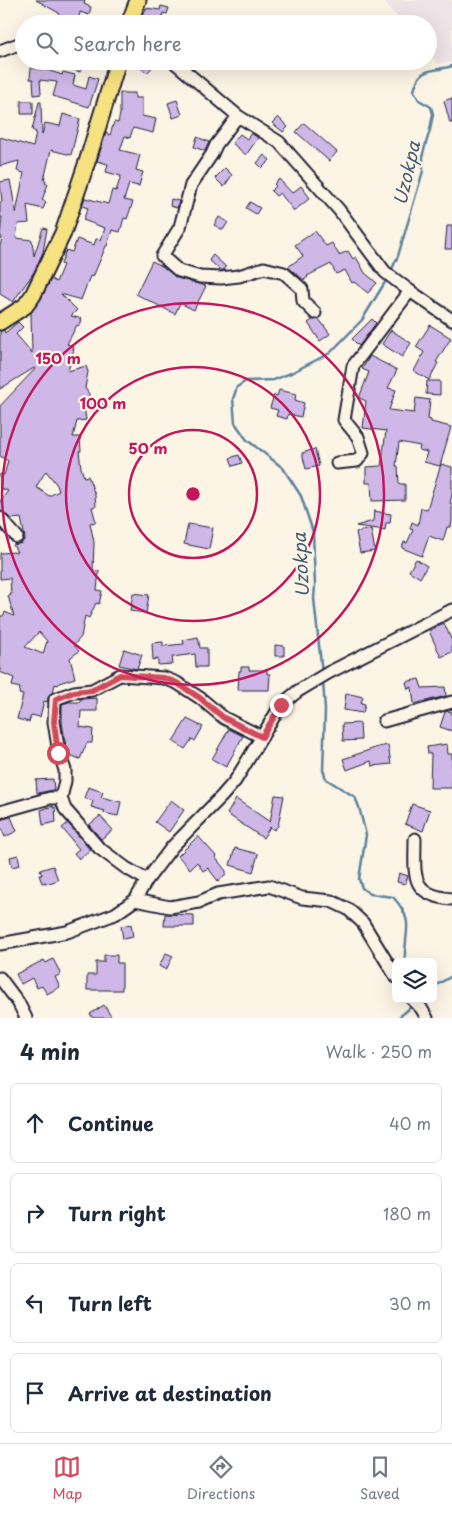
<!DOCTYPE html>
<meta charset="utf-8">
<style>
body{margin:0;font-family:"Playpen Sans",sans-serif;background:#f2f2f3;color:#1f2937}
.controls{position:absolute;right:15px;bottom:15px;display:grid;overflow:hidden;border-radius:8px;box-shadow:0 5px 20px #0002}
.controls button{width:45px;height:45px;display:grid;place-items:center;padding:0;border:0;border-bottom:1px solid #e0e1e3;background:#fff;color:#1f2937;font:25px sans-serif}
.stop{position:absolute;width:15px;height:15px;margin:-11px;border:4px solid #d1495b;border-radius:50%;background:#fff}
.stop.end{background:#d1495b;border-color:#fff;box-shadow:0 1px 5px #0008}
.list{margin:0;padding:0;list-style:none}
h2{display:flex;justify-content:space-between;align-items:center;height:65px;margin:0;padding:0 20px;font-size:21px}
h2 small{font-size:16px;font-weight:400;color:#747a83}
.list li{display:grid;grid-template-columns:32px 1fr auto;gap:15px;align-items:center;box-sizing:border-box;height:80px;margin:0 10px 10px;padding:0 10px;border:1px solid #e0e1e3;border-radius:8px}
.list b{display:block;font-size:19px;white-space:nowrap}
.list em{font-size:16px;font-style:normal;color:#747a83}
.icon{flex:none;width:28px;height:28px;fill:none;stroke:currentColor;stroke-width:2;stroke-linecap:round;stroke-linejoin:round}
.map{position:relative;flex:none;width:452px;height:1018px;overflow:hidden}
.search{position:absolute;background:#fff;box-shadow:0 5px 20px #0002;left:15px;right:15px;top:15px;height:55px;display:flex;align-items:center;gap:12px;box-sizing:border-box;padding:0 18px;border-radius:28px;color:#747a83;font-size:19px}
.sheet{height:425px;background:#fff}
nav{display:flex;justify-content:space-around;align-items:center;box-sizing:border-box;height:70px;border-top:1px solid #e0e1e3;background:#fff;font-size:14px;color:#747a83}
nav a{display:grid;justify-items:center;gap:2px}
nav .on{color:#d1495b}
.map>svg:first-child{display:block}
</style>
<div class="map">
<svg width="452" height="1018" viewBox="0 0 452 1018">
<rect width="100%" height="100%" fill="#fcf5e5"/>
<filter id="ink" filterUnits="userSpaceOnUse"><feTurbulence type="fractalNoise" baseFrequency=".02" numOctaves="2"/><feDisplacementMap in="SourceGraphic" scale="10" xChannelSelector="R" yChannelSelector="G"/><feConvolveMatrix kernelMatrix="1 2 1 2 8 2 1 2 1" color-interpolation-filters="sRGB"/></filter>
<g filter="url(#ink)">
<path fill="#eee3e6" d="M385 0H452V62L438 64 428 53V24H403L389 8Z"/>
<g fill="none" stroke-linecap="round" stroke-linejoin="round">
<path stroke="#5b829f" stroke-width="2.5" d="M391 271 398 256 423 171V153L430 130 433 114 431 107 419 100 414 91C420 65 431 73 452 66
M322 673 314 599 315 585 313 532 301 496 283 468 247 440 235 423 233 399 237 387 246 381 273 380 291 373 330 353 362 320 387 279
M323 681 325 710 323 770 326 779 355 797 359 807 366 835 359 879 362 888 370 894 393 897C417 923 403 933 405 962
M433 987 452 976
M398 1018 410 1008 412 1003"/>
</g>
<path fill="#cfb8e8" stroke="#22223b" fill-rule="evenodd" d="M36 0H85L84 4 91 7 89 15 80 12 78 23 63 20 62 23 56 21 59 13Z
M161 6 169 8 167 14 163 13 161 24H140L146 8 160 10Z
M72 61H83L80 72 70 69Z
M134 61H158L147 73Z
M31 68 47 70 62 75 63 72 75 75 73 85 86 89 89 76 98 79 89 107 53 96 57 82 40 80 41 94 34 95 33 79H30Z
M120 93H135V98H142V116L156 119 153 133 133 128 130 138 125 136 120 150 140 155 136 170 143 172 139 186 129 184 124 200 133 202 127 219 124 218 120 232 112 230 107 246H106L93 277 90 276 81 300 61 294 77 310 71 316 82 319 80 326 77 325 67 344 73 346 72 348 74 349 68 371 86 366 88 372 85 388 89 394 90 405 84 406 86 420 77 421 73 437H80L81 451H79L81 468 84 477 88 476 95 495 96 506 92 507 96 522 90 523 94 542 93 570 99 571 97 590 102 591 99 604 96 603 89 618 85 616 81 637 74 645 79 651 70 658 75 678 59 683 58 685 55 684 53 692 49 695 47 702 44 701 40 717 31 715 29 722 17 719 23 695 19 694 20 688 12 686 14 678 0 672V616H3L5 612 14 616 8 596 11 595 10 578 0 579V553L17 552 13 545 22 543 25 538 21 518 11 519 5 513 0 511V501L8 491 0 488V474L4 475 8 461 0 456V406L35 369 34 368 0 389V331L4 330 5 333 18 322 23 327 16 334 32 353 31 313 41 299 51 279 56 282 63 265 61 264 66 250 72 252 77 239 94 245 96 239 101 240 105 228 83 220 88 208 82 206 85 198 108 204 112 190 116 191 121 176 106 172 108 164 97 161 106 133 110 135 114 122 118 123 120 114ZM46 471 57 485 59 491 49 496 36 487ZM39 632 47 641 43 654 25 647Z
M452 98V123H450L444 101Z
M177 100 182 115 173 118 168 103Z
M21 101H33V114H21Z
M39 102H41L42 135 45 123 60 126 63 114 80 119 71 155 51 150 44 180H46L45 183 48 184 42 200 46 202 43 209 27 205 29 223 18 224 16 238 32 240 34 256 43 228 47 229 43 252 34 272 13 302 0 294V247L2 237 0 236 2 217H0V202H2L0 182 10 180 16 213 24 173 17 171 19 161 0 166V137L33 147 36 132 32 130Z
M278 117 288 127 283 132 272 123Z
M304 123 337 152 329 161 296 132Z
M251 133 258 138 246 155 232 143 240 134 247 139Z
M197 137 209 142 205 151 194 147Z
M264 155 270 160 262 168 257 163Z
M225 168 232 175 224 187 215 178Z
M279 179 292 193 301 186 310 198 294 211 280 193 276 196 271 191 276 186 274 184Z
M171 199 179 201 177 208 170 206Z
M250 202 260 208 256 214 246 208Z
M219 217 228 222 223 230 214 225Z
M447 226H452V249H445Z
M315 231 326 246 332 243 339 255 348 251 353 259 356 257 365 273 377 283 368 293 354 282 352 283 345 270 336 274 331 264 307 276 308 277 304 280 288 267 303 256 295 245Z
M213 255 226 267 224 270H220L209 260Z
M152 261 162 266 177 278 206 286 194 310 180 303 175 314 136 294Z
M319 319 330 334 320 341 308 323 312 320Z
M372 319 376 323 359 346 352 339Z
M430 325 451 338 436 362 438 363 429 380 414 371 424 352 416 347Z
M391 330 411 343 402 357 382 344Z
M370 356 397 370 388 388 396 390 389 410 414 413 416 398 430 400 428 419 431 420V422L451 427 440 466 424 462 427 452 419 450 420 446 399 442 396 466H398L399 484H405V500L372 501 371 483H366V467L381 466 386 431 363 428 366 401 359 398 369 372 362 369Z
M427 381H440V395L426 394Z
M279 390 296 394 295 400 304 403 301 417 288 414 287 419 276 416 278 410 270 408 274 395 277 396Z
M315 449 319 466 306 469 302 453Z
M239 455 242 463 233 466 230 458Z
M441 464 452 467V495L450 503 452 504V521L451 527H447L443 541 429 536 422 556 402 548 404 542 407 543 413 530 410 529 412 522 418 525 421 508 427 509Z
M374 511 391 514 390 523H386L385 530 356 526 373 521Z
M188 524 213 528 209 549 184 544Z
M371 529 375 551 360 553 356 532Z
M416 559 427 566 420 578 409 571Z
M133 593 149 595 146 613 130 611Z
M444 623 452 641V652L441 657 429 631Z
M198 637 200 648H207V667H196L195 654 172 657 173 664 158 665V659L153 660 152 643 163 642V646L184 644 183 640Z
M275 645 284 646V656H275Z
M124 649 142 655 137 669 119 665Z
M241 667H249V670H267V674H270L269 690H238L239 671H241Z
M419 679 422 688 445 687 446 696 414 704 412 687 408 689 406 682Z
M346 693 363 697 361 703 365 704 363 713 344 710Z
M97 698V711H81L80 727 93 729 92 743H87L80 759 67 754 62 722V704L69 702H80V699Z
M448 711 452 712V731L440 727 445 712Z
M187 719 203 727 195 741 192 739 185 749 173 741Z
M360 723 361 740 343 741 342 724Z
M229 729 243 736 226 767 212 759Z
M447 744 448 754H452V788H430L431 754H428L427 747Z
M388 745 391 764 372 766 371 761 347 770 343 759 378 747Z
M53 779 54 790 37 793 36 780Z
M88 787 103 792 101 797 121 802 118 816 103 813 105 811 91 807 93 801 84 798Z
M275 795 284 796 278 826 274 830 270 827 263 838 227 814 236 799 270 822Z
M171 800 184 810 169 832 155 822Z
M412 804 430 810 423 831 405 824Z
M53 806V808L55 807 56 822 43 825 41 810Z
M100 816 113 830 101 839 89 825Z
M11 817 17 831 5 837 0 826V820Z
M68 823 90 850 79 859 74 853 79 849 62 828Z
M198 836 216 856 215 857 226 871V874L218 881 208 868 203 871 197 862 190 869 178 856Z
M235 848 258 854 253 872 230 865Z
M18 855 20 865 12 867 10 857Z
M53 866 58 880 46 884V882L42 883 39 875H42L40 870Z
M399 873 408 876 405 884 397 882Z
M165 914 194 915V926H164Z
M131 924 133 937 123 939 121 926Z
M166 953 173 956 166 970 159 966Z
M104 955H117V963H122V990H87V975H96V962H104Z
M53 959 61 974 55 977 60 987 47 994 42 986 37 988 32 978 21 984 16 974 44 960 46 963Z
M104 1005 112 1018H93L90 1014Z"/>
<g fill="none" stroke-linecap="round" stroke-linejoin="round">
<defs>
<path id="minor" d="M0 51 24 42
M173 61 238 116 279 142 339 210 385 272 410 291 452 320
M238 116 216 145 212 154 191 185 180 227 162 256 179 271 200 277 221 278 239 276 264 268 284 273 302 289 303 301 315 313
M337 463 357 461 363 453 358 437 344 420 353 366 410 291
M0 518 17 537
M384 721 452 702
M0 812 50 798H61
M415 839C415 874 409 895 452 899
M147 880 126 868 99 848 65 809 61 798 65 781V770L59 753 54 722 55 699 74 692 92 690 120 675 164 678 177 683 200 698 224 718 262 737
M135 900 170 907 199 902 218 894 269 886 302 898 331 901 348 909 363 923 396 977
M0 944 67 932 115 914 135 900 147 880 172 847 222 796 235 781 281 705 298 691 328 673 452 610
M0 978 18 1002 26 1018
M412 999 421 1008 427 1018"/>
<path id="major" d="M129 24 138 0
M0 322 25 306 33 295 63 233 88 159 118 61"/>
</defs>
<use href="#minor" stroke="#22223b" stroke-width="15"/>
<use href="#major" stroke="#22223b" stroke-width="19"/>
<use href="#minor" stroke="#fcf5e5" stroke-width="11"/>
<use href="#major" stroke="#f7e281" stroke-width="15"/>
</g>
</g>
<g fill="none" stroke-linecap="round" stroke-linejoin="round" filter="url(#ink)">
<path stroke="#d1495b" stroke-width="6" d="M58 753 54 722 56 699 74 692 92 690 120 675 164 678 177 683 200 698 224 718 262 737 281 705"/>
</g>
<g fill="none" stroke="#c2185b" stroke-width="2.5">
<circle cx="193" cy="494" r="64"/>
<circle cx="193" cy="494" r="127"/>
<circle cx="193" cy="494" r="191"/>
</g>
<g text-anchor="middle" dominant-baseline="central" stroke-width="4.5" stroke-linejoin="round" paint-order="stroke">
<g font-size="18" font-style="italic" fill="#435a75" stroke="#fcf5e5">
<text transform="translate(406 173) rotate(-77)">Uzokpa</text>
<text transform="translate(300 565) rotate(-93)">Uzokpa</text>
</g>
</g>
<circle cx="193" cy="494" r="8" fill="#c2185b" stroke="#fcf5e5" stroke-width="2.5"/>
<g font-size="15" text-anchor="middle" font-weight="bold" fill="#c2185b" stroke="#fcf5e5" stroke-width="4.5" stroke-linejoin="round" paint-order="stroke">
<text x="58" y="364">150 m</text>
<text x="103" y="409">100 m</text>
<text x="148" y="454">50 m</text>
</g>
</svg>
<div class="controls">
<button><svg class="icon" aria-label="layers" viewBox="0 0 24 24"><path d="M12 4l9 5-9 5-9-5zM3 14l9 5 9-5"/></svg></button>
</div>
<div class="stop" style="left:58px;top:753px"></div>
<div class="stop end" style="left:281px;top:705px"></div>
<div class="search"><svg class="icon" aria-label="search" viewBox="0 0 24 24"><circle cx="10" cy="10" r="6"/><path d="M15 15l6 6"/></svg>Search here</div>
</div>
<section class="sheet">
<h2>4 min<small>Walk · 250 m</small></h2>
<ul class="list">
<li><svg class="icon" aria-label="ahead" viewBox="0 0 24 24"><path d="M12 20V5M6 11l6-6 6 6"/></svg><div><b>Continue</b></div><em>40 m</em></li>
<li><svg class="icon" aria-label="right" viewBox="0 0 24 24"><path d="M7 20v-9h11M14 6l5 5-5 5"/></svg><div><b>Turn right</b></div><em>180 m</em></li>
<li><svg class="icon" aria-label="left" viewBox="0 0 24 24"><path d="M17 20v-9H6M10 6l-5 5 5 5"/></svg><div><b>Turn left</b></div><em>30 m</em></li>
<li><svg class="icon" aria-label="arrive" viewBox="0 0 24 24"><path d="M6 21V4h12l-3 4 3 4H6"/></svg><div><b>Arrive at destination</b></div></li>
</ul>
</section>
<nav>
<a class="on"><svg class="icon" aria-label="map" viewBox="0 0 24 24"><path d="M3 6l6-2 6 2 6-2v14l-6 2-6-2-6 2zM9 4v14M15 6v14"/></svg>Map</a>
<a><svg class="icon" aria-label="directions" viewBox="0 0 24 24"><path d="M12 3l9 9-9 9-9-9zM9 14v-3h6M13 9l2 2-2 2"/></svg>Directions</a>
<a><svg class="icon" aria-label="saved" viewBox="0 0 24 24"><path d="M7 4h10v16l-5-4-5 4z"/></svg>Saved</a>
</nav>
